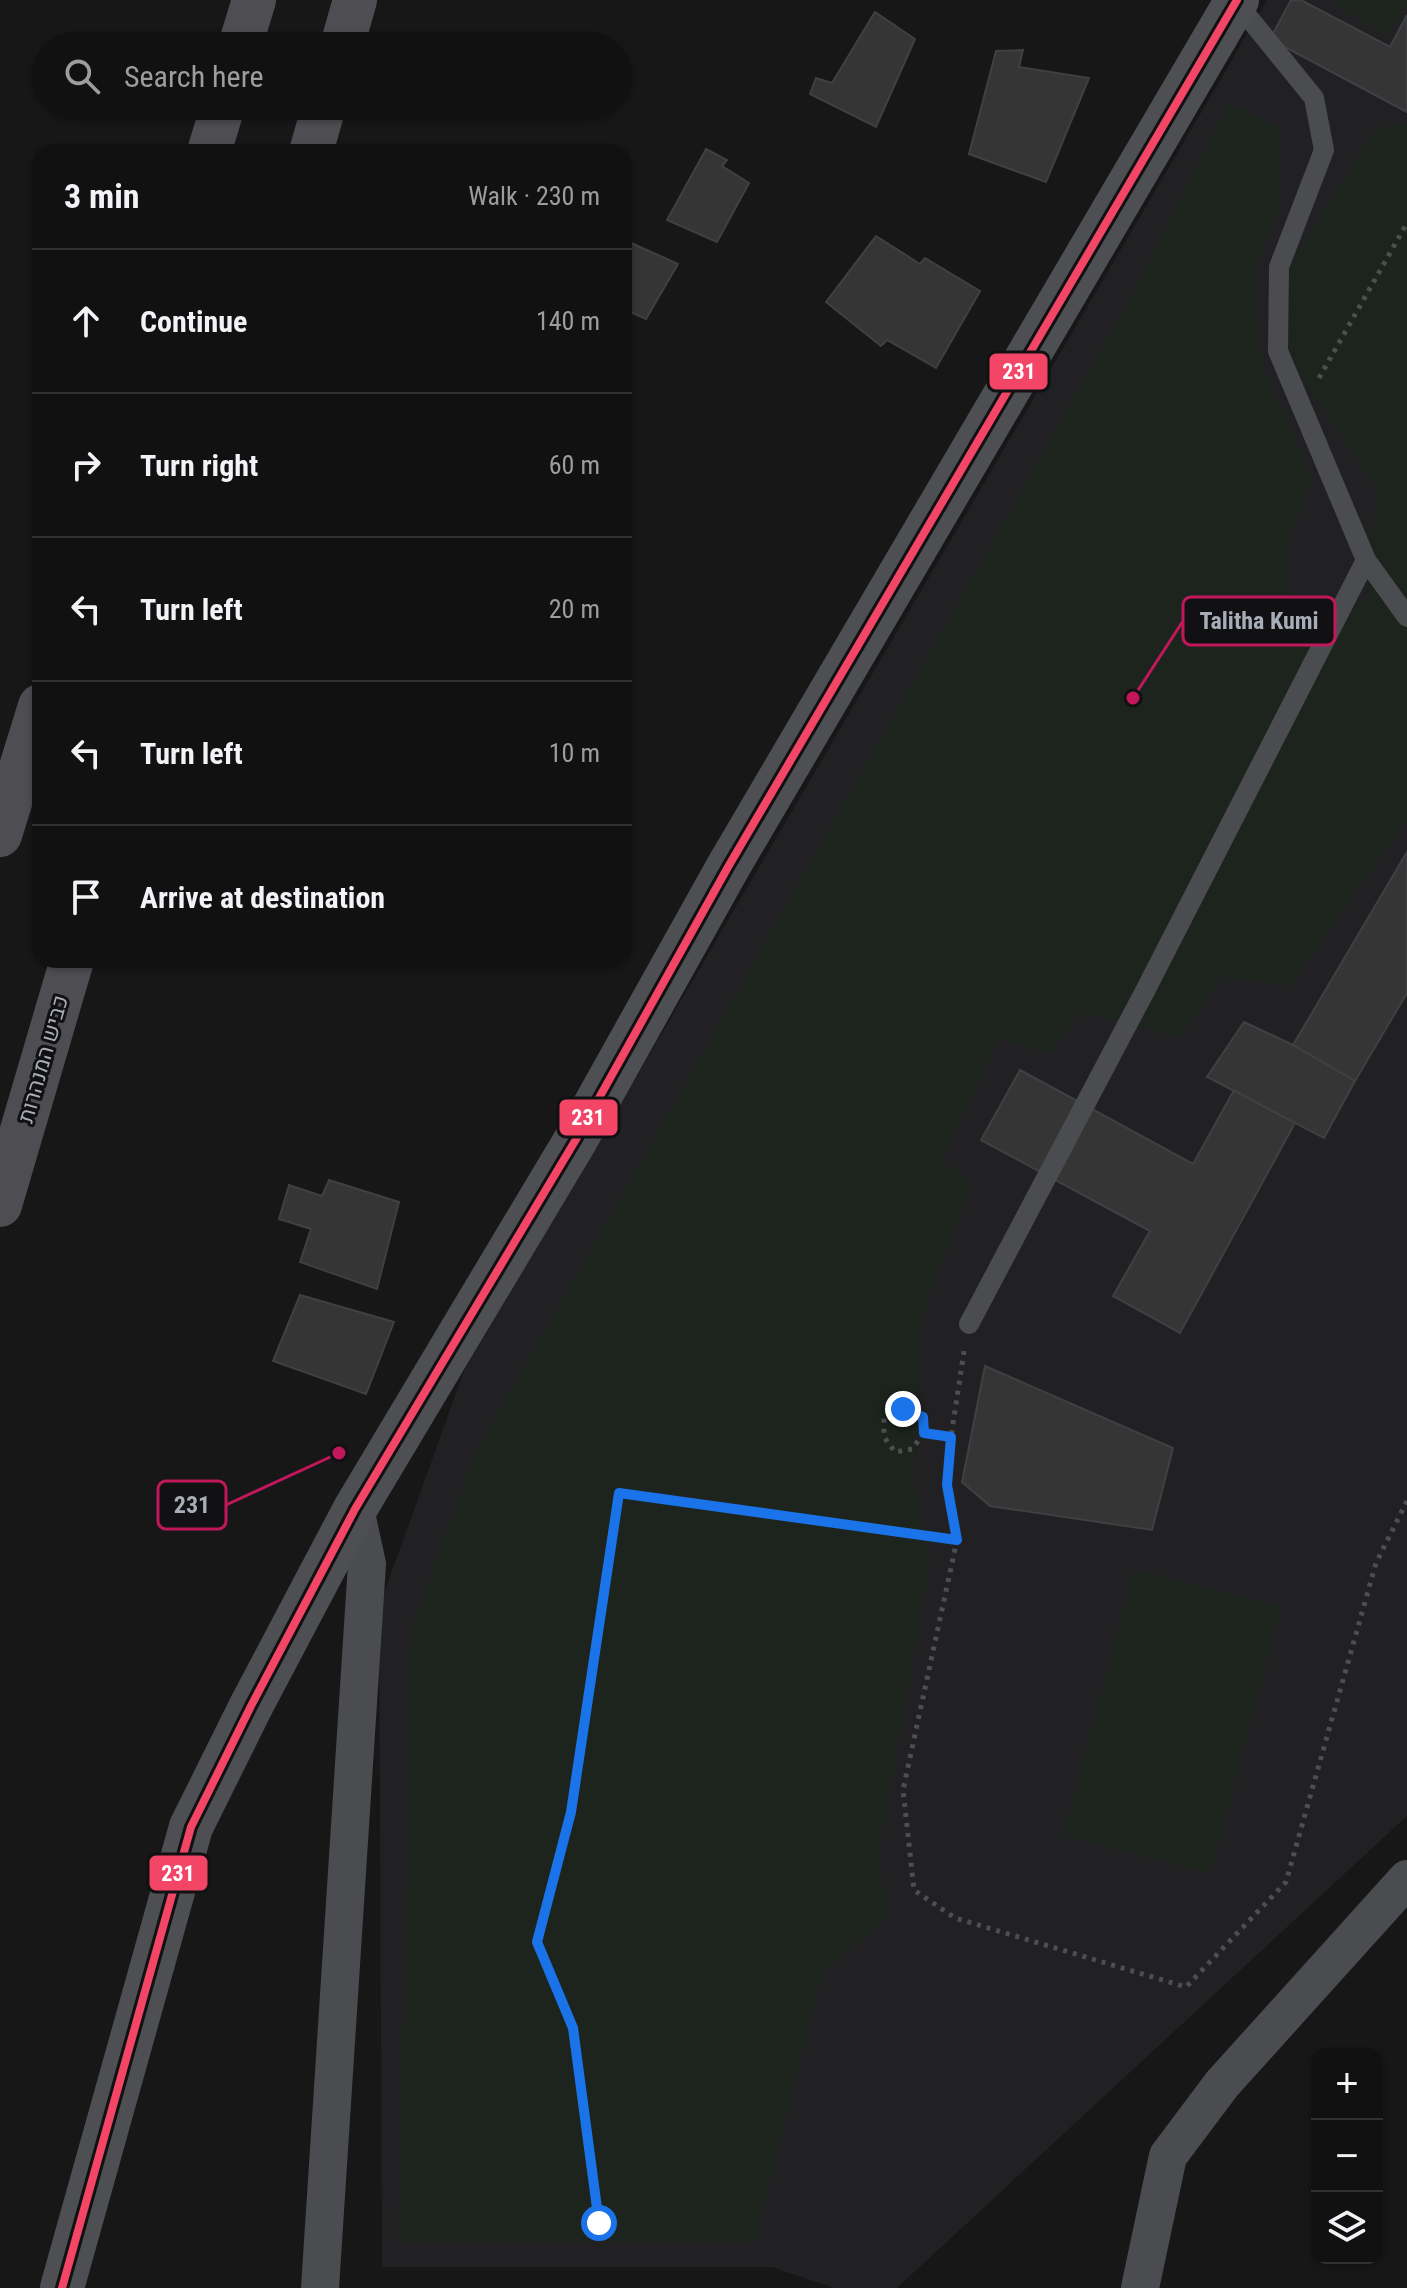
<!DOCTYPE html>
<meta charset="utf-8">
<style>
body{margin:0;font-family:"Roboto Condensed",Heebo,sans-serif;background:#1e1f1f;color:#f1f3f6}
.controls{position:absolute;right:24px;bottom:24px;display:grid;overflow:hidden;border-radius:16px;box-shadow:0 2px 6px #0004}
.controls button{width:72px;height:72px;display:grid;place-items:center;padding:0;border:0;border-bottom:2px solid #303131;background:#111;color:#f1f3f6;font:40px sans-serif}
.stop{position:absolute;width:24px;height:24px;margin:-18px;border:6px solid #1a73e8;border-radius:50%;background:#fff}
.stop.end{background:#1a73e8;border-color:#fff;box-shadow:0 2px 8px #0008}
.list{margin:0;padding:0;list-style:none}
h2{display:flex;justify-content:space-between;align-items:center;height:104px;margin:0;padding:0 32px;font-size:34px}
h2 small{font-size:26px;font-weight:400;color:#9c9d9f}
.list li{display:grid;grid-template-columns:52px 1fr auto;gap:24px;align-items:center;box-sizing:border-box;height:144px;padding:0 32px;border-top:2px solid #303131}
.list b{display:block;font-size:30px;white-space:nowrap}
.list em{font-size:26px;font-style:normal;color:#9c9d9f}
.icon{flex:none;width:44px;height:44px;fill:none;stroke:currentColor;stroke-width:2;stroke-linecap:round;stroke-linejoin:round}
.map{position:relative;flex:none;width:1407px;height:2288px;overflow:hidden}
.search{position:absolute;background:#111;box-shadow:0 2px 6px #0004;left:32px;top:32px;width:600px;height:88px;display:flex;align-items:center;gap:20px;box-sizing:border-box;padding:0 28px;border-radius:44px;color:#9c9d9f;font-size:30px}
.panel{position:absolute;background:#111;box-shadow:0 2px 6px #0004;left:32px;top:144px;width:600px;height:824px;border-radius:24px}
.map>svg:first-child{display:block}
</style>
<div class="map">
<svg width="1407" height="2288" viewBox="0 0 1407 2288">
<rect width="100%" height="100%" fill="#171717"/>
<path fill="#212123" d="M1267 0H1407V1816L897 2288H834L772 2267H382L379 1607 464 1371Z"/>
<path fill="#1d241e" d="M1328 0H1407V3L1388 36Z
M1229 104 1280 128 1279 208 1252 275 1262 363 1313 481 1290 534 1284 617 1366 603 1377 489 1297 369 1288 333V270L1375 129 1407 123V820L1290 986 1223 977 1180 1038 1082 1011 1048 1055 1000 1036 942 1160 972 1183 922 1316 914 1485 931 1557 878 1857 889 1915 822 1974 755 2242H398L412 1626 475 1454 1120 317Z
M1134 1569 1281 1608 1210 1874 1063 1835Z"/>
<path fill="#353536" stroke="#3f4043" stroke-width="2" d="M1291 0H1301L1390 47 1407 15V112L1270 39Z
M875 12 915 39 876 127 810 94 816 78 832 83Z
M1023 50 1019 67 1089 78 1046 182 969 154 996 51Z
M706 149 727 160 722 166 749 183 717 242 667 220Z
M876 236 920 264 925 258 980 291 936 368 887 340 881 346 826 302Z
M629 242 678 264 646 319 624 309V252Z
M1407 852V993L1355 1081 1293 1045Z
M1244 1022 1293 1045 1355 1081 1324 1138 1207 1077Z
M1020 1070 1193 1164 1234 1090 1295 1123 1180 1333 1113 1296 1150 1231 981 1140Z
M329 1180 399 1202 377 1289 300 1262 311 1229 279 1219 289 1185 322 1196Z
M300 1295 394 1322 366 1394 273 1361Z
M985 1366 1173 1448 1152 1530 990 1506 962 1482Z"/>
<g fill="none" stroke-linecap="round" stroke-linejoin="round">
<path stroke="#4d4e52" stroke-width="5" stroke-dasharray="4 6" stroke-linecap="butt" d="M1319 378 1407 223
M964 1351 951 1437 947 1485 957 1540 903 1790 914 1890 955 1918 1186 1987 1286 1882 1376 1563 1407 1501
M924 1433 912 1449 895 1452 884 1437V1417L903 1409 923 1417 924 1433 951 1437
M599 2223 573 2028 537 1942 571 1812 619 1493 957 1540"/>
<path stroke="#4b4c50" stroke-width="20" d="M1236 2 1314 98 1324 150 1279 267 1278 351 1366 560 1407 617
M969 1324 1145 991 1366 560"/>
<path stroke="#4b4c50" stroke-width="38" d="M320 2288 367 1564 355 1509
M1140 2288 1168 2156 1222 2084 1407 1879"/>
<path stroke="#4d4f52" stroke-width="44" d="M62 2288 191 1827 251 1706 355 1509 575 1141 728 867 1237 0"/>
<path stroke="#4e4e52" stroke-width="44" d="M240 46 254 0
M342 46 355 0
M209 152 223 106
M311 152 324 106
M0 835 40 706
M0 1205 72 960"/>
<defs>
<path id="bus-1" d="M62 2288 191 1827 251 1706 355 1509 575 1141 728 867 1237 0"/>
</defs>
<use href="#bus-1" stroke="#111113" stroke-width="14"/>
<use href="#bus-1" stroke="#f34667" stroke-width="8"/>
</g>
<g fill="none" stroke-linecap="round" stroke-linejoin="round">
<path stroke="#1a73e8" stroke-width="10" d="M599 2223 573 2028 537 1942 571 1812 619 1493 957 1540 947 1485 951 1437 924 1433 923 1417 903 1409"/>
</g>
<g text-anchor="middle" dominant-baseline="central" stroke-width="6" stroke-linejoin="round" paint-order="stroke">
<g font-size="22" fill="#a8adb8" stroke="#111113">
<text transform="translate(43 1059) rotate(-74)">כביש המנהרות</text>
</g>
</g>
<path fill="none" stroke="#c2185b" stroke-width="3" d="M1133 698L1183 621M339 1453L226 1505"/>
<g fill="#c2185b" stroke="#111113" stroke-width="3">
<circle cx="1133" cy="698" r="8"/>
<circle cx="339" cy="1453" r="8"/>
</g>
<g fill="#111113" stroke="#c2185b" stroke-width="3">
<rect x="1183" y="597" width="152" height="48" rx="8"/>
<rect x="158" y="1481" width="68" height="48" rx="8"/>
</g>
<g font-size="24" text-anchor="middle" font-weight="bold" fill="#a8adb8">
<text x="1259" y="629">Talitha Kumi</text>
<text x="192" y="1513">231</text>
</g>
<g stroke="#111113" stroke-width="3">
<rect x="988" y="352" width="61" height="39" rx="8" fill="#f34667"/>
<rect x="558" y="1098" width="61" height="39" rx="8" fill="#f34667"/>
<rect x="148" y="1854" width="61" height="38" rx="8" fill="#f34667"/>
</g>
<g font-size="22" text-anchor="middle" font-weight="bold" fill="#fff">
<text x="1019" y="379">231</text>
<text x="588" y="1125">231</text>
<text x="178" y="1881">231</text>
</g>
</svg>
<div class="controls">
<button>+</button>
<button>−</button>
<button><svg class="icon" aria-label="layers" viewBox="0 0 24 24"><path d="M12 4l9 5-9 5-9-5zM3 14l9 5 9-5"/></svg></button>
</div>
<div class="stop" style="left:599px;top:2223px"></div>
<div class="stop end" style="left:903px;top:1409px"></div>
<div class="search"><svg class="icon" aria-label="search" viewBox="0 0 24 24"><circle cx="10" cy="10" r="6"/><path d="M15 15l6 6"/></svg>Search here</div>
<section class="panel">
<h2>3 min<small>Walk · 230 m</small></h2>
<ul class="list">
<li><svg class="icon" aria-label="ahead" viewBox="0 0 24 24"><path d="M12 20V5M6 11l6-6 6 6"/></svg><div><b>Continue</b></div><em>140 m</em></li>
<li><svg class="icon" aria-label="right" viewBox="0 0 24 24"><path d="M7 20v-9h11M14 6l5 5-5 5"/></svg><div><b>Turn right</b></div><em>60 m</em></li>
<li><svg class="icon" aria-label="left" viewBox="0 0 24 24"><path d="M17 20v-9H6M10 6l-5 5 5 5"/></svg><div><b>Turn left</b></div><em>20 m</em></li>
<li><svg class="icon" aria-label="left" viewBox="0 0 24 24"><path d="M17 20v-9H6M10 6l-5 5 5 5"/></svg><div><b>Turn left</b></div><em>10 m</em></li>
<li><svg class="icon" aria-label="arrive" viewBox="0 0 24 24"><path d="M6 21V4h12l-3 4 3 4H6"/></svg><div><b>Arrive at destination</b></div></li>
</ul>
</section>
</div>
